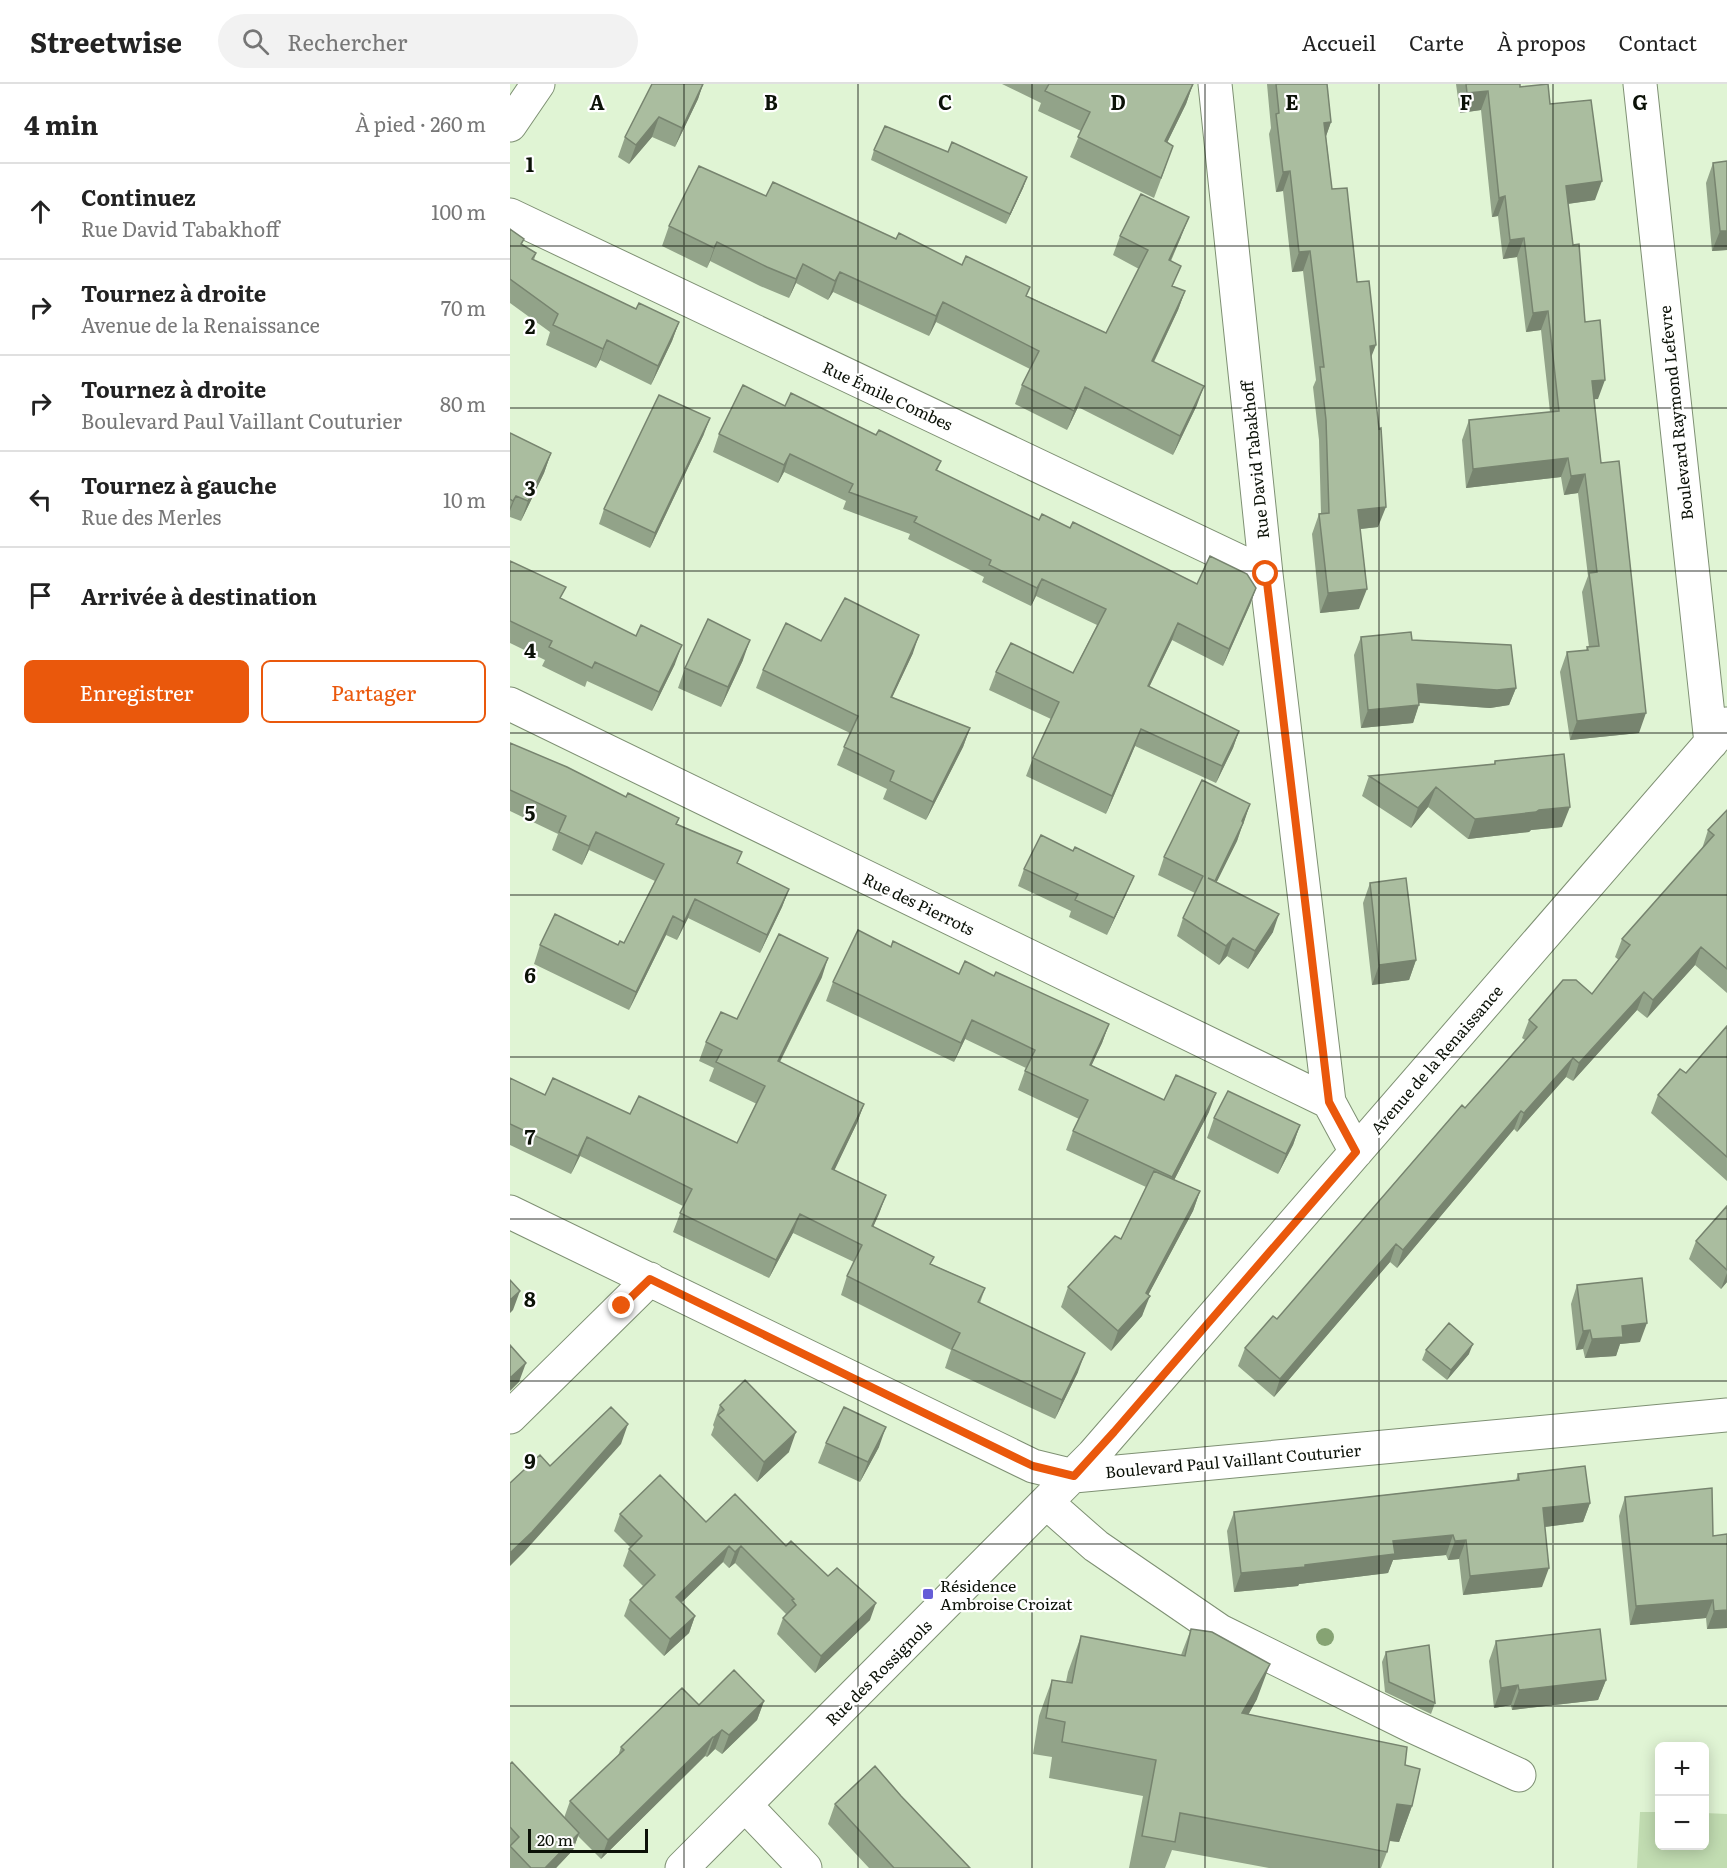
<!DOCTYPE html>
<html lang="fr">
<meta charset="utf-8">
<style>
body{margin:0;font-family:Literata,serif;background:#f2f2f2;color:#222}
.controls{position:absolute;right:18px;bottom:18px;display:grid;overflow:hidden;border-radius:9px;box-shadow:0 3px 15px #0003}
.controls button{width:54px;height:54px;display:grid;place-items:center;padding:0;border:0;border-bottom:2px solid #e0e0e0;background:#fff;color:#222;font:30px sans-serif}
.scale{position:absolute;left:18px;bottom:15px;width:120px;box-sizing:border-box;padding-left:6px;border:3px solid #0b1107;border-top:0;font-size:16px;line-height:21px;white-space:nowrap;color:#0b1107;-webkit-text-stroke:4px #fff;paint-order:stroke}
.stop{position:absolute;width:18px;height:18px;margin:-14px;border:4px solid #ea580c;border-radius:50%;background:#fff}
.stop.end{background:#ea580c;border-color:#fff;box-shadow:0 2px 6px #0008}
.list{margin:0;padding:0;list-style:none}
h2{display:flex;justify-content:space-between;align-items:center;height:78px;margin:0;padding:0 24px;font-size:26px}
h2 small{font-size:20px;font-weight:400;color:#767676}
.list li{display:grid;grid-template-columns:39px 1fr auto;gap:18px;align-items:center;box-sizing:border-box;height:96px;padding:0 24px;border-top:2px solid #e0e0e0}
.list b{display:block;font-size:22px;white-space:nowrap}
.list p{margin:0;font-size:20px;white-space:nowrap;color:#767676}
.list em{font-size:20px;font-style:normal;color:#767676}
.actions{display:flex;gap:12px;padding:18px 24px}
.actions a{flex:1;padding:14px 0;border:2px solid #ea580c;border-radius:9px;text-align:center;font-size:21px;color:#ea580c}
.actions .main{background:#ea580c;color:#fff}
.icon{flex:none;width:33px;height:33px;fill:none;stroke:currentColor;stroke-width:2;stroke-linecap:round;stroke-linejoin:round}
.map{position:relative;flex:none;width:1217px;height:1784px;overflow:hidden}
header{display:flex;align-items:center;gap:36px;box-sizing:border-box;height:84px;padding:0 30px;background:#fff;border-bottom:2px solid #e0e0e0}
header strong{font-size:28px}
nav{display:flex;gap:33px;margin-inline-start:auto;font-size:21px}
.search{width:420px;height:54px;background:#f2f2f2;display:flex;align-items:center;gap:15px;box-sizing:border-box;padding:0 21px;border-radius:33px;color:#767676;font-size:22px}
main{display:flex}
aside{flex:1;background:#fff}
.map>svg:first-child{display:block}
</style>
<header>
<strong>Streetwise</strong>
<div class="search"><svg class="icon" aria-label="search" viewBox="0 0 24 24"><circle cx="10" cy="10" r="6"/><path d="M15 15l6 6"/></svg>Rechercher</div>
<nav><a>Accueil</a><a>Carte</a><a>À propos</a><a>Contact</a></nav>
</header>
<main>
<aside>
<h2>4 min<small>À pied · 260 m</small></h2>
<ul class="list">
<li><svg class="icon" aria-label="ahead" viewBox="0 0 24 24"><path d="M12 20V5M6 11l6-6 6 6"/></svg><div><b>Continuez</b><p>Rue David Tabakhoff</p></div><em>100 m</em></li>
<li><svg class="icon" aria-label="right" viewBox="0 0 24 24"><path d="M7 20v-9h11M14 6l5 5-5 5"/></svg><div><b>Tournez à droite</b><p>Avenue de la Renaissance</p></div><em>70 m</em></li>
<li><svg class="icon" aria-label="right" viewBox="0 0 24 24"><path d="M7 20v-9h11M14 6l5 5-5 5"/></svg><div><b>Tournez à droite</b><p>Boulevard Paul Vaillant Couturier</p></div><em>80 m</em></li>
<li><svg class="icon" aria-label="left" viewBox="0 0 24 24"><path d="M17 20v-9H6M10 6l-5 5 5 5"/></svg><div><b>Tournez à gauche</b><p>Rue des Merles</p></div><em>10 m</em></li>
<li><svg class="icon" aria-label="arrive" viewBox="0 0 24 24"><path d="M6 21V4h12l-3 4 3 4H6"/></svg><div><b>Arrivée à destination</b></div></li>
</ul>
<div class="actions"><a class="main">Enregistrer</a><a>Partager</a></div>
</aside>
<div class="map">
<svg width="1217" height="1784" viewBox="0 0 1217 1784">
<rect width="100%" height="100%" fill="#e0f4d4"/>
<path fill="#c1dcb1" d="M1130 1728H1149L1150 1762H1194L1195 1729 1217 1730V1784H1127Z"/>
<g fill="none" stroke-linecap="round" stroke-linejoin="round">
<defs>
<path id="minor" d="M705 0 756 490 819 1018 846 1068
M1130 0 1201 659
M0 41 28 0
M0 131 756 490
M0 620 819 1018
M0 1128 523 1382 564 1392 1217 1331
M0 1333 140 1195
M537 1419 586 1462 710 1547 902 1642 1009 1691
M235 1721 295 1784
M172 1784 583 1371 1217 640"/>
</defs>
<use href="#minor" stroke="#7e9073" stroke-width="35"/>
<use href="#minor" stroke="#fff" stroke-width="33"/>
</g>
<circle fill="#86a373" cx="815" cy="1553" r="9"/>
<path fill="#92a389" d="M193 0 188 15 165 63 142 53 119 80 108 73 115 53Z
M492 0H683L676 20 657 59 656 82 644 114 560 73 571 47 528 27 531 19Z
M757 0H817L821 38 816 52 822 105 847 198 861 274 868 443 850 445 849 525 810 529 802 450 809 430 811 429 809 356 803 303 806 296 793 187 782 188 773 107 766 108 759 50 761 44Z
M946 0H1010V3L1040 20 1085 116 1058 120 1063 161 1088 315H1084L1091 379 1129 649 1060 656 1050 588 1057 568 1076 566 1077 563H1079L1072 508 1078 492 1068 409 1054 411 1051 393 956 404 952 356 959 336 1040 328 1031 246 1016 248 1007 173 993 175 988 132 982 133 971 26 950 29Z
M364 66 517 93 513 104 496 140 361 76Z
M1217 77V166L1202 167 1196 99 1203 79Z
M256 112 386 155 452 181 596 249 629 185 603 171 610 152 671 153 661 177 663 202 675 207 668 226 644 278 687 321 663 371 568 323 557 346 505 320 512 301 520 285 426 238 419 252 323 208 318 216 286 199 279 214 250 202 200 177 197 184 152 162 159 142Z
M0 145 14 155 12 160 26 169 24 176 126 225 169 238 162 257 141 301 90 276 86 284 36 261 40 248 0 219Z
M275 322 366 351 431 377 427 387 529 436 560 444 687 500 746 504 740 521 713 582 662 556 639 603 729 647 723 664 706 699 625 662 596 730 516 692 523 674 541 635 479 606 486 588 563 589 587 541 526 512 521 522 472 498 474 493 398 455 400 450 333 425 336 417 274 388 268 399 203 368 209 350Z
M0 349 41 369 34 389 11 437 0 433Z
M194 350 140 464 89 440 94 425Z
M0 477 52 515 165 580 142 627 77 597 75 603 32 582 35 576 0 559Z
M851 553 902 556 1006 604 999 621 980 624 909 619 903 639 851 644 844 571Z
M311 557 403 569 382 613 460 644 453 663 416 736 373 715 377 705 327 681 340 649 246 604 253 586Z
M233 576 211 623 168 604 175 584Z
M0 659 116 713 169 734 167 740 228 780 279 805 272 823 250 869 178 834 167 856 156 851 119 926 24 880 30 861H108L114 859 145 797 79 766 72 781 42 766 48 750 0 727Z
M985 677 1052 743 1021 746 1019 748 958 755 918 723 901 744 852 712 859 692 984 680Z
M740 720 727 757 706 798 763 848 738 885 717 872 709 881 667 852 673 834 685 809 648 791 654 773Z
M1217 726V909L1185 881 1137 934 1127 926 1063 997 1056 993 1007 1048 1004 1045 887 1184 880 1178 764 1313 728 1282 735 1264 767 1235 955 1024 1015 956 1012 954 1019 936 1082 910 1109 876 1105 873 1112 855 1192 765 1198 746Z
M563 767 624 792 617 808 597 851 559 833 561 827 508 802 514 785Z
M860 799 906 876 899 896 862 901 853 819Z
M381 863 449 890 484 892 599 940 592 959 581 981 654 1016 699 1028 664 1096 690 1107 683 1127 638 1211 632 1232 601 1267 551 1223 558 1203 611 1155 636 1103 556 1066 563 1047 569 1035 508 1006 516 984 455 955 444 978 316 917 323 898Z
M312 893 270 978 354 1020 347 1039 324 1086 376 1111 363 1143 421 1180 475 1204 470 1219 568 1288 545 1335 435 1284 441 1266 331 1211 337 1192 344 1178 283 1149 259 1194 163 1148 173 1122 70 1072 61 1090 0 1061V994L35 1011 120 1030 227 1059 247 1020 199 997 204 984 189 977 196 958 227 935Z
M1217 942V1097L1141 1029 1148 1011 1176 989Z
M704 1034 790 1041 783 1061 768 1090 697 1054Z
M1217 1122V1198L1211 1205 1179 1175 1186 1157Z
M1067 1201 1130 1258 1110 1260 1106 1272 1075 1274 1073 1265 1066 1266 1061 1220Z
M916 1266 959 1270 937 1296 912 1276Z
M210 1321 279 1368 247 1398 201 1351 204 1343 203 1341Z
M316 1359 369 1363 350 1398 308 1379Z
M1008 1390 1080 1419 1073 1438 1035 1443 1032 1503 953 1511 949 1475 938 1476 936 1471 883 1476 878 1489 789 1500 788 1502 724 1508 717 1447 724 1428 1006 1396Z
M1115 1413 1203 1452 1217 1544 1197 1545 1196 1534 1120 1541 1109 1432Z
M110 1430 196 1438 276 1462 360 1536 305 1589 267 1550 273 1534 276 1530 225 1479 219 1484 213 1478 171 1518 185 1532 179 1549 154 1572 114 1532 120 1516 133 1502 113 1482 119 1465 121 1464 104 1447Z
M681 1545 747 1615 738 1631 895 1681 902 1722 889 1758 879 1757 877 1768 871 1784H759L662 1766 655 1784H619L633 1712 539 1694 542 1673 523 1670 529 1632 542 1596 556 1598 558 1588 571 1552 671 1571Z
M986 1557 1096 1596 1088 1616 1002 1626 1001 1621 984 1624 979 1577Z
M876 1568 925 1619 921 1630 875 1608 872 1578Z
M254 1617 247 1636 212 1670 205 1665 197 1673 195 1672 91 1775 68 1752 63 1766 46 1784H0V1680L54 1734 60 1717 108 1672 111 1663 189 1621Z
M391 1712 460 1784H359L318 1740 325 1720Z"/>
<path fill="#77846f" d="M193 0 188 15 165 63 172 44Z
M683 0 676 20 648 77 655 57Z
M978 7 971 26 950 29 957 9Z
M149 33 142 53 119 80 126 61Z
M821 38 814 58V39Z
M780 87 773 107 766 108 773 88Z
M517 93 513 104 496 140 500 130Z
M1092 97 1085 116 1049 121 1056 102Z
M995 112 988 132 982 133 989 114Z
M679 133 671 153 652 195 659 176Z
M1210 147H1217V166L1202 167Z
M1014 154 1007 173 993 175 1000 156Z
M207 158 200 177 197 184 204 164Z
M800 167 793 187 782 188 789 168Z
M293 180 286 199 279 214 286 195Z
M330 188 323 208 318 216 325 197Z
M675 207 668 226 635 296 642 277Z
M433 218 426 238 419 252 426 232Z
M1038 227 1031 246 1016 248 1023 229Z
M169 238 162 257 141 301 148 282Z
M97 256 90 276 86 284 93 265Z
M866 261 858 281 860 262Z
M1095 296 1088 315 1075 316 1082 297Z
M694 302 687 321 663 371 670 352Z
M575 303 568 323 557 346 564 327Z
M200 334 194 350 140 464 145 449Z
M41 369 34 389 11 437 18 417Z
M280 370 274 388 268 399 274 381Z
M1058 374 1051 393 956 404 963 385Z
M1075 390 1068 409 1054 411 1061 392Z
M6 412 0 427V423L3 417Z
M876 423 868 443 841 446 848 426Z
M532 495 526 512 521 522 527 504Z
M746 504 740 521 713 582 719 565Z
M857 505 849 525 810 529 818 509Z
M668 539 662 556 631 620 638 602Z
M409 551 403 569 374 631 381 613Z
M240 556 233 576 211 623 218 603Z
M172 561 165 580 142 627 149 608Z
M907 600 1006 604 999 621 980 624 900 618Z
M909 621 903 639 851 644 858 626Z
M1136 629 1129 649 1060 656 1067 637Z
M460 644 453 663 416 736 423 718Z
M631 645 625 662 596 730 602 712Z
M729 647 723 664 706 699 712 682Z
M926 703 918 723 901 744 908 724Z
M740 720 734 738 725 755 732 737Z
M1060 723 1052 743 1021 746 1019 748 958 755 965 735 1029 726Z
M733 739 727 757 698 816 705 797Z
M86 748 79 766 72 781 79 762Z
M624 792 617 808 597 851 604 834Z
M279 805 272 823 250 869 257 851Z
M185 815 178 834 167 856 174 838Z
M769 830 763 848 738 885 745 867Z
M163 832 156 851 119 926 126 908Z
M723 854 717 872 709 881 716 862Z
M1191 863 1185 881 1137 934 1143 916Z
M318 874 312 893 261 995 268 977Z
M906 876 899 896 862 901 869 881Z
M1134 908 1127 926 1063 997 1069 979Z
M462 936 455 955 444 978 451 959Z
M599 940 592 959 573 1000 580 981Z
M1063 974 1056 993 1007 1048 1014 1029Z
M706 1009 699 1028 656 1112 662 1093Z
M354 1020 347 1039 316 1104 322 1085Z
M1011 1027 1004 1045 887 1184 893 1166Z
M790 1041 783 1061 768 1090 776 1070Z
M77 1053 70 1072 61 1090 68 1072Z
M690 1107 683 1127 635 1217 640 1212 632 1232 601 1267 608 1247 636 1209Z
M376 1111 369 1130 355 1161 362 1142Z
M290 1130 283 1149 259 1194 266 1176Z
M886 1160 880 1178 764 1313 770 1295Z
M1217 1189V1198L1211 1205Z
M10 1207 3 1226 0 1229V1216Z
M1137 1239 1130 1258 1110 1260 1106 1272 1075 1274 1082 1255 1112 1242Z
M1080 1246 1073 1265 1066 1266 1073 1247Z
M963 1260 959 1270 937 1296 941 1286Z
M575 1269 568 1288 545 1335 552 1316Z
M16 1279 9 1298 0 1307V1294Z
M118 1340 111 1360 15 1467 0 1482V1469Z
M376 1343 369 1363 350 1398 358 1378Z
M286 1348 279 1368 247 1398 254 1378Z
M1080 1419 1073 1438 1026 1444 1033 1424Z
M943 1451 936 1471 883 1476 878 1489 789 1500 788 1502 724 1508 731 1489 795 1481 883 1457Z
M956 1456 949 1475 938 1476 945 1457Z
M219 1462 213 1478 160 1530 166 1513Z
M231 1462 225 1479 219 1484 225 1468Z
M1039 1484 1032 1503 953 1511 960 1492Z
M1203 1516 1196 1534 1120 1541 1126 1522Z
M366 1519 360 1536 305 1589 311 1572Z
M1217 1526V1544L1197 1545 1204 1527Z
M185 1532 179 1549 154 1572 160 1555Z
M760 1580 747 1615 719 1665 732 1629Z
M1096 1596 1088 1616 1002 1626 1009 1606Z
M1008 1601 1001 1621 984 1624 991 1604Z
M254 1617 247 1636 212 1670 219 1651Z
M212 1646 205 1665 197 1673 204 1653Z
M203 1653 195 1672 91 1775 98 1756Z
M887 1720 902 1722 889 1758 874 1756Z
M69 1749 63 1766 46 1784H35Z"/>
<path fill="#aabd9f" stroke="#77846f" stroke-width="1.5" d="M142 0H193L172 44 149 33 126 61 115 53Z
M539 0H683L655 57 663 62 651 94 568 53 580 28 535 7Z
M766 0H817L821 38 814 39 822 105 837 104 847 198 859 197 866 261 860 262 869 345 871 344 876 423 848 426 857 505 818 509 809 430 819 429 816 336 810 283H814L800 167 789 168 780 87 773 88 766 30 769 29Z
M956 0H1010V3L1038 0 1040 20 1081 16 1092 97 1056 102 1063 161 1069 160 1075 238 1090 236 1095 296 1082 297 1091 379 1109 377 1136 629 1067 637 1057 568 1078 566 1077 563 1089 562 1079 489 1087 488 1075 390 1061 392 1058 374 963 385 959 336 1049 327 1038 227 1023 229 1014 154 1000 156 995 112 989 114 978 7 957 9Z
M375 42 438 68 442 58 517 93 500 130 364 66Z
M1217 77V147H1210L1203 79Z
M189 82 256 112 263 98 386 155 389 149 452 181 456 172 520 203 516 212 596 249 638 166 610 152 631 110 679 133 659 176 671 182 662 202 675 207 642 277 694 302 670 352 575 303 564 327 512 301 529 267 433 218 426 232 330 188 325 197 293 180 286 195 257 183 207 158 204 164 159 142Z
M0 145 14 155 11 160 26 169 22 175 126 225 129 219 169 238 148 282 97 256 93 265 43 241 48 230 0 195Z
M233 301 275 322 281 309 366 351 369 346 431 377 426 386 529 436 532 430 560 444 563 438 687 500 700 472 737 490 746 504 719 565 668 539 638 602 729 647 712 682 631 645 602 712 523 674 549 618 486 588 501 559 563 589 596 525 532 495 527 504 479 481 481 476 404 438 407 433 339 408 343 400 280 370 274 381 209 350Z
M149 311 200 334 145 449 94 425Z
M0 349 41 369 18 417 6 412 3 417 0 415Z
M0 477 56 503 50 514 126 552 131 541 172 561 149 608 85 578 82 584 39 563 42 557 0 537Z
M335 514 409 551 381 613 460 644 423 718 380 697 384 687 334 663 348 632 253 586 276 539 311 557Z
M198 535 240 556 218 603 175 584Z
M901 548 902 556 1001 561 1006 604 987 606 907 600 909 621 858 626 851 553Z
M0 659 57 683 116 713 118 709 169 734 166 740 232 768 227 779 279 805 257 851 185 815 174 838 163 832 126 908 30 861 45 830 108 861 110 857 114 859 154 780 86 748 79 762 49 748 56 732 0 706Z
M1054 670 1060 723 1029 726 1026 728 965 735 926 703 908 724 859 692 985 680V677Z
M692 696 740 720 732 737 733 739 705 797 698 794 769 830 745 867 723 854 716 862 673 834 693 792 654 773Z
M1217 726V885L1191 863 1143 916 1134 908 1069 979 1063 974 1014 1029 1011 1027 893 1166 886 1160 770 1295 735 1264 763 1232 767 1235 952 1021 955 1024 1027 943 1019 936 1053 896H1066L1082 910 1120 861 1112 855 1204 751 1198 746Z
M531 751 563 767 565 763 624 792 604 834 565 816 568 810 514 785Z
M896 794 906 876 869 881 860 799Z
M348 846 381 863 383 857 449 890 455 877 484 892 486 888 599 940 580 981 654 1016 666 991 706 1009 662 1093 563 1047 578 1016 515 987 525 966 462 936 451 959 323 898Z
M269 850 318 874 268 977 354 1020 322 1085 376 1111 362 1142 424 1173 420 1180 475 1204 468 1218 575 1269 552 1316 442 1265 450 1249 337 1192 352 1161 290 1130 266 1176 170 1129 182 1105 77 1053 68 1072 0 1040V994L35 1011 43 994 120 1030 129 1012 227 1059 255 1002 206 978 212 966 196 958 211 928 227 935Z
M1217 942V1073L1148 1011 1170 985 1176 989Z
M718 1007 790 1041 776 1070 704 1034Z
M644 1087 690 1107 636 1209 640 1212 608 1247 558 1203 605 1152 611 1155Z
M1217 1122V1186L1186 1157Z
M1132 1194 1137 1239 1112 1242 1113 1253 1082 1255 1080 1246 1073 1247 1067 1201Z
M0 1196 10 1207 0 1216Z
M939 1239 963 1260 941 1286 916 1266Z
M0 1261 16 1279 0 1294Z
M235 1296 286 1348 254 1378 208 1331 214 1326 210 1321Z
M101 1323 118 1340 22 1448 0 1469V1399L30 1371 40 1382Z
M334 1323 376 1343 358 1378 316 1359Z
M1075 1382 1080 1419 1033 1424 1039 1484 960 1492 956 1456 945 1457 943 1451 883 1457 885 1470 795 1481V1483L731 1489 724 1428 1009 1396 1008 1390Z
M150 1391 196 1438 225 1410 276 1462 281 1457 318 1492 327 1484 366 1519 311 1572 273 1534 286 1521 282 1516 284 1515 231 1462 225 1468 219 1462 166 1513 185 1532 160 1555 120 1516 145 1491 119 1465 132 1452 110 1430Z
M1202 1404 1203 1452 1217 1450V1526L1204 1527 1203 1516 1126 1522 1115 1413Z
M681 1545 702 1548 760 1580 732 1629 897 1663 895 1681 910 1685 902 1722 887 1720 877 1768 670 1729 665 1758 632 1752 646 1676 552 1658 555 1638 536 1634 542 1596 562 1599 571 1552 675 1572Z
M1090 1545 1096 1596 1009 1606 1008 1601 991 1604 986 1557Z
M919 1561 925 1619 879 1598 876 1568Z
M224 1586 254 1617 219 1651 212 1646 204 1653H203L98 1756 60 1717 114 1666 111 1663 172 1604 189 1621Z
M2 1678 69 1749 35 1784H21L0 1762 9 1753 0 1743V1680Z
M365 1682 391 1712 460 1784H384L325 1720Z"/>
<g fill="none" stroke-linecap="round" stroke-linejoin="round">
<path stroke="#ea580c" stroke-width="8" d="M112 1222 140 1195 523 1382 564 1392 604 1348 846 1068 819 1018 756 490"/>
</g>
<path fill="none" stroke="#0b1107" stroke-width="1.5" stroke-opacity="0.55" d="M174 0V1784M348 0V1784M522 0V1784M695 0V1784M869 0V1784M1043 0V1784M0 162H1217M0 324H1217M0 487H1217M0 649H1217M0 811H1217M0 973H1217M0 1135H1217M0 1297H1217M0 1460H1217M0 1622H1217"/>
<rect fill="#655dd7" stroke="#fff" stroke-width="2" x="412" y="1504" width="12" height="12" rx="3"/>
<g text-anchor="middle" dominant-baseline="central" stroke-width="4.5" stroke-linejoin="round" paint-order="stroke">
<g font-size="16" fill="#0b1107" stroke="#fff">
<text transform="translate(378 311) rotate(25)">Rue Émile Combes</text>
<text transform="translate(1165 329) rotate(-96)">Boulevard Raymond Lefevre</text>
<text transform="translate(744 376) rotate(-96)">Rue David Tabakhoff</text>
<text transform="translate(409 819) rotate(26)">Rue des Pierrots</text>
<text transform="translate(926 975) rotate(-49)">Avenue de la Renaissance</text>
<text transform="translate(723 1376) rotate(-5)">Boulevard Paul Vaillant Couturier</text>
<text transform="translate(368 1588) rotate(-45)">Rue des Rossignols</text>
</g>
<g font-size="16" fill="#0b1107" stroke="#fff" text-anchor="start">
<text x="430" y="1501">Résidence<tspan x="430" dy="18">Ambroise Croizat</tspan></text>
</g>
</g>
<g font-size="20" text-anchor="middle" font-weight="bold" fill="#0b1107" stroke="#fff" stroke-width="4.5" stroke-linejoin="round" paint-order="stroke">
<text x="87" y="26">A</text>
<text x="261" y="26">B</text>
<text x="435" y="26">C</text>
<text x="608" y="26">D</text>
<text x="782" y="26">E</text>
<text x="956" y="26">F</text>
<text x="1130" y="26">G</text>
<text x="20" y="88">1</text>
<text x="20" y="250">2</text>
<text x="20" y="412">3</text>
<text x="20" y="574">4</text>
<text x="20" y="737">5</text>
<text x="20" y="899">6</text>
<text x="20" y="1061">7</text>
<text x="20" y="1223">8</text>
<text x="20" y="1385">9</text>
</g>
</svg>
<div class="controls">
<button>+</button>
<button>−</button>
</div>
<div class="scale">20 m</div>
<div class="stop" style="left:756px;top:490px"></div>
<div class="stop end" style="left:112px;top:1222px"></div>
</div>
</main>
